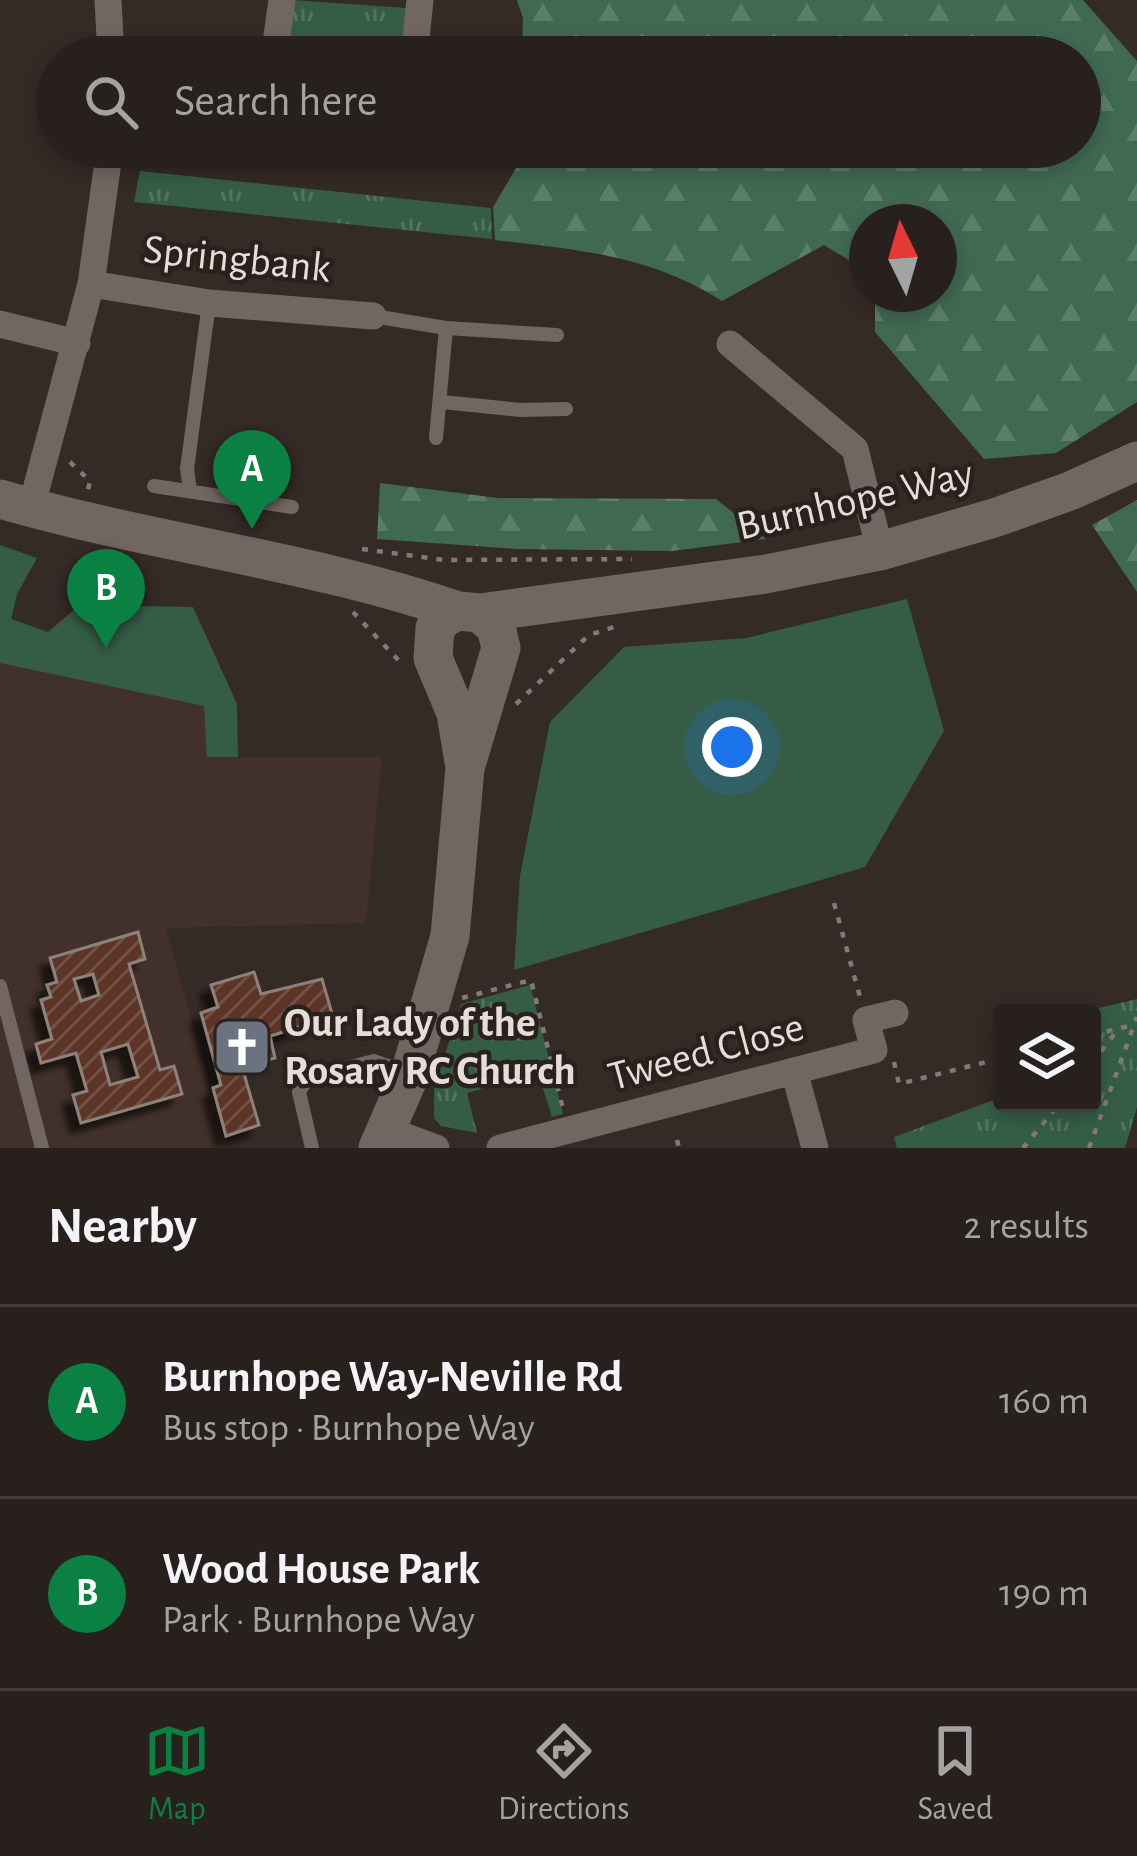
<!DOCTYPE html>
<meta charset="utf-8">
<style>
body{margin:0;font-family:"Alegreya Sans",sans-serif;background:#332d29;color:#f1f3f6}
.controls{position:absolute;right:36px;bottom:36px;display:grid;overflow:hidden;border-radius:12px;box-shadow:0 6px 18px #0003}
.controls button{width:108px;height:108px;display:grid;place-items:center;padding:0;border:0;border-bottom:3px solid #433e3b;background:#27201c;color:#f1f3f6;font:60px sans-serif}
.compass{position:absolute;left:849px;top:204px;width:108px;height:108px;border-radius:50%;background:#27201c;box-shadow:0 6px 18px #0003;rotate:355deg}
.you{position:absolute;left:732px;top:747px;width:42px;height:42px;margin:-30px;border:9px solid #fff;border-radius:50%;background:#1a73e8;box-shadow:0 0 0 18px #1a73e833}
.badge{display:grid;place-items:center;width:78px;height:78px;border-radius:50%;background:#0b8043;color:#fff;font-size:39px;font-weight:700}
.pin{position:absolute;translate:-50% -99px;filter:drop-shadow(0 3px 6px #0008)}
.pin::after{content:'';position:absolute;top:63px;width:42px;height:36px;background:inherit;clip-path:polygon(0 0,100% 0,50% 100%)}
.list{margin:0;padding:0;list-style:none}
h2{display:flex;justify-content:space-between;align-items:center;height:156px;margin:0;padding:0 48px;font-size:51px}
h2 small{font-size:39px;font-weight:400;color:#a4a3a3}
.list li{display:grid;grid-template-columns:78px 1fr auto;gap:36px;align-items:center;box-sizing:border-box;height:192px;padding:0 48px;border-top:3px solid #433e3b}
.list b{display:block;font-size:45px;white-space:nowrap}
.list p{margin:0;font-size:39px;white-space:nowrap;color:#a4a3a3}
.list em{font-size:39px;font-style:normal;color:#a4a3a3}
.icon{flex:none;width:66px;height:66px;fill:none;stroke:currentColor;stroke-width:2;stroke-linecap:round;stroke-linejoin:round}
.map{position:relative;flex:none;width:1137px;height:1148px;overflow:hidden}
.search{position:absolute;background:#27201c;box-shadow:0 6px 18px #0003;left:36px;right:36px;top:36px;height:132px;display:flex;align-items:center;gap:30px;box-sizing:border-box;padding:0 42px;border-radius:66px;color:#a4a3a3;font-size:45px}
.sheet{height:540px;background:#27201c}
nav{display:flex;justify-content:space-around;align-items:center;box-sizing:border-box;height:168px;border-top:3px solid #433e3b;background:#27201c;font-size:33px;color:#a4a3a3}
nav a{display:grid;justify-items:center;gap:6px}
nav .on{color:#0b8043}
.map>svg:first-child{display:block}
</style>
<div class="map">
<svg width="1137" height="1148" viewBox="0 0 1137 1148">
<defs>
<pattern id="grass-tufts" width="24" height="20" patternUnits="userSpaceOnUse" patternTransform="scale(3)"><rect width="24" height="20" fill="#355d46"/><path d="M3 7l-1-3M5 7V3M7 7l1-3M15 17l-1-3M17 17v-4M19 17l1-3" fill="none" stroke="#527460"/></pattern>
<pattern id="forest-firs" width="22" height="20" patternUnits="userSpaceOnUse" patternTransform="scale(3)"><rect width="22" height="20" fill="#406952"/><path d="M5 1l3.5 6h-7zM16 11l3.5 6h-7z" fill="#5b7e6a"/></pattern>
<pattern id="building-hatch" width="6" height="6" patternUnits="userSpaceOnUse" patternTransform="scale(3)"><rect width="6" height="6" fill="#5c3627"/><path d="M-1 1l2-2M0 6l6-6M5 7l2-2" fill="none" stroke="#735346"/></pattern>
<filter id="shadow"><feDropShadow dx="-10" dy="10" stdDeviation="3" flood-color="#0009"/></filter>
</defs>
<rect width="100%" height="100%" fill="#342a26"/>
<path fill="#42312a" d="M0 663 204 706 208 757H382L366 923 166 928 227 1148H0Z"/>
<path fill="url(#grass-tufts)" d="M292 0 406 8 401 57H284Z
M140 171 491 208 492 239 134 202Z
M530 985 563 1114 552 1117 538 1073 467 1093 477 1133 441 1126 434 1118V1089L461 1004Z
M1137 999V1107L1125 1148H897L894 1137 1002 1097V1103H1092V1013H1078Z"/>
<path fill="url(#forest-firs)" d="M517 0H1083L1137 61V402L1056 453 984 459 875 332V294H939V222H867V271L824 245 722 301C650 255 578 250 495 240L493 207 521 160V147H1080V57H522L523 18Z
M380 483 498 498 716 499 766 539 672 551 517 549 377 539Z
M1137 500V592L1092 525Z"/>
<path fill="#355d46" d="M0 545 37 558 17 594 11 619 48 632 80 605 193 607 237 704 238 757H207L204 706 0 663Z
M907 599 944 731 865 867 514 970 520 876 550 722 624 647 746 638Z"/>
<path fill="url(#building-hatch)" stroke="#8e817c" stroke-width="3" fill-rule="evenodd" filter="url(#shadow)" d="M138 932 145 959 129 964 160 1070 174 1066 182 1094 81 1123 73 1095 87 1091 76 1053 41 1063 36 1044 52 1039 41 1000 51 997 47 985 57 982 50 958ZM93 974 99 995 81 1001 74 979ZM128 1044 138 1077 110 1085 101 1052Z
M254 972 261 994 322 979 333 1017 270 1036 275 1058 242 1067 259 1125 226 1136 213 1088 221 1085 201 1013 218 1007 211 985Z"/>
<g fill="none" stroke-linecap="round" stroke-linejoin="round">
<path stroke="#837a77" stroke-width="4.5" stroke-dasharray="6 9" stroke-linecap="butt" d="M70 462 90 481 88 490
M362 549 444 560 632 559
M353 612 403 665
M516 704 589 635 614 627
M834 903 860 997
M462 998 531 980 563 1109
M1092 1035 1133 1025
M894 1062 899 1084 1002 1058
M1092 1063 1119 1028
M677 1140 679 1148
M1023 1148 1060 1103
M1089 1148 1137 1017"/>
<path stroke="#726662" stroke-width="14" d="M373 316 446 328 557 335
M442 402 521 410 566 409
M436 438 446 328
M154 486 292 507
M190 490 187 469 209 303
M0 986 42 1148
M312 1148 299 1092 307 1078 374 1061 405 1072"/>
<path stroke="#726662" stroke-width="27" d="M108 0 111 57
M274 57 282 0
M414 57 420 0
M91 284 209 303 373 316
M0 324 77 343
M730 344 855 449 880 551
M31 508 91 284 110 147
M795 1074 815 1148
M387 1130 436 1148
M500 1148 874 1050 866 1020 895 1013"/>
<path stroke="#726662" stroke-width="39" d="M0 499C151 543 310 560 458 611
M480 613 766 574 880 551 994 518 1070 491 1137 461
M378 1148 410 1074 450 936 465 768 456 713 433 658 435 628 445 617 458 611 480 613 496 627 501 648 465 768"/>
</g>
<defs>
<symbol id="church-square" viewBox="-11 -11 22 22"><rect x="-9" y="-9" width="18" height="18" rx="4" fill="#6b7280" stroke="#2a201c"/><path d="M-1.2-6h2.4v3.5h3.3v2.4h-3.3V6h-2.4V-.1h-3.3v-2.4h3.3Z" fill="#fff"/></symbol>
</defs>
<g fill-rule="evenodd">
<use href="#church-square" x="209" y="1014" width="66" height="66"/>
</g>
<g text-anchor="middle" dominant-baseline="central" stroke-width="9" stroke-linejoin="round" paint-order="stroke">
<g font-size="42" fill="#e4ddda" stroke="#2a201c">
<text transform="translate(237 259) rotate(6)">Springbank</text>
<text transform="translate(855 500) rotate(-13)">Burnhope Way</text>
<text transform="translate(706 1052) rotate(-15)">Tweed Close</text>
</g>
<g font-size="42" font-weight="bold" fill="#e4ddda" stroke="#2a201c" text-anchor="start">
<text x="284" y="1023">Our Lady of the<tspan x="284" dy="48">Rosary RC Church</tspan></text>
</g>
</g>
</svg>
<div class="controls">
<button><svg class="icon" aria-label="layers" viewBox="0 0 24 24"><path d="M12 4l9 5-9 5-9-5zM3 14l9 5 9-5"/></svg></button>
</div>
<svg class="compass" viewBox="-18 -18 36 36"><path d="M0-13l5 13h-10z" fill="#e53935"/><path d="M0 13l5-13h-10z" fill="#a4a3a3"/></svg>
<div class="you"></div>
<div class="pin badge" style="left:252px;top:529px">A</div>
<div class="pin badge" style="left:106px;top:648px">B</div>
<div class="search"><svg class="icon" aria-label="search" viewBox="0 0 24 24"><circle cx="10" cy="10" r="6"/><path d="M15 15l6 6"/></svg>Search here</div>
</div>
<section class="sheet">
<h2>Nearby<small>2 results</small></h2>
<ul class="list">
<li><span class="badge">A</span><div><b>Burnhope Way-Neville Rd</b><p>Bus stop · Burnhope Way</p></div><em>160 m</em></li>
<li><span class="badge">B</span><div><b>Wood House Park</b><p>Park · Burnhope Way</p></div><em>190 m</em></li>
</ul>
</section>
<nav>
<a class="on"><svg class="icon" aria-label="map" viewBox="0 0 24 24"><path d="M3 6l6-2 6 2 6-2v14l-6 2-6-2-6 2zM9 4v14M15 6v14"/></svg>Map</a>
<a><svg class="icon" aria-label="directions" viewBox="0 0 24 24"><path d="M12 3l9 9-9 9-9-9zM9 14v-3h6M13 9l2 2-2 2"/></svg>Directions</a>
<a><svg class="icon" aria-label="saved" viewBox="0 0 24 24"><path d="M7 4h10v16l-5-4-5 4z"/></svg>Saved</a>
</nav>
